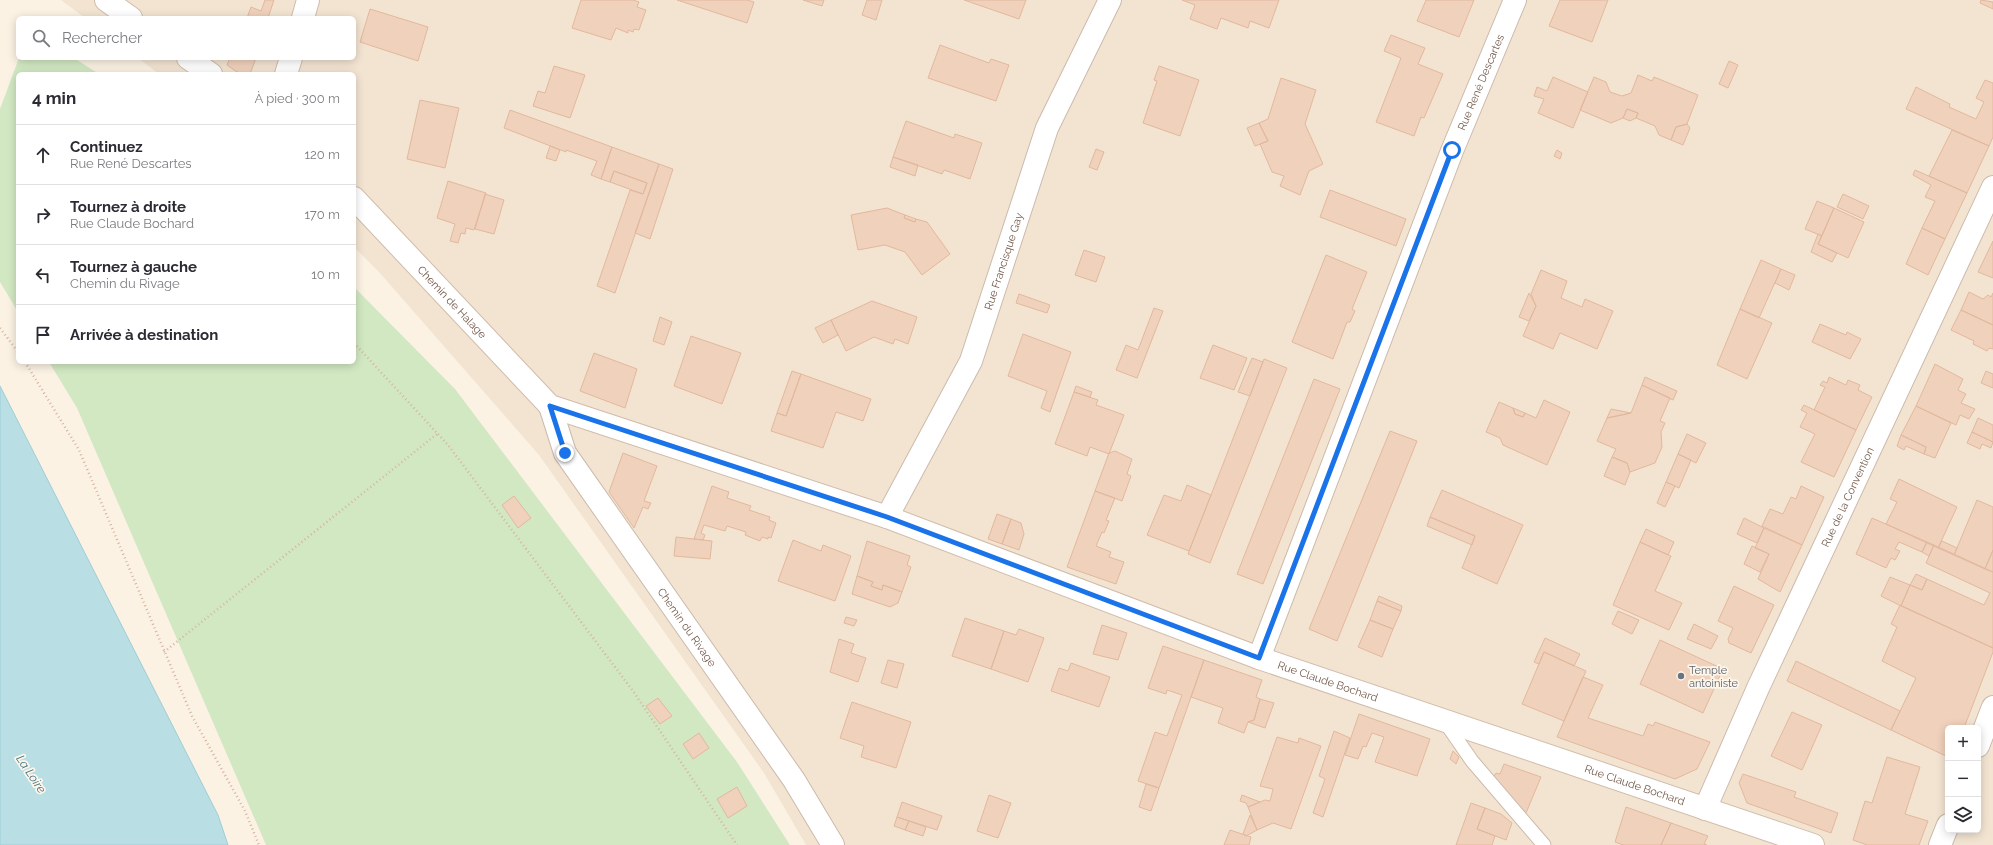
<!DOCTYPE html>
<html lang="fr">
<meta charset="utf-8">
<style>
body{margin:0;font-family:Raleway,sans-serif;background:#f2f2f3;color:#2b2b33}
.controls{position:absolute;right:12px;bottom:12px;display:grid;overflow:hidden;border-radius:6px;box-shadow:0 2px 10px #0003}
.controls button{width:36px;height:36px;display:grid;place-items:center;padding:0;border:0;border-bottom:1px solid #e1e1e2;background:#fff;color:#2b2b33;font:20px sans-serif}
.stop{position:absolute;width:12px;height:12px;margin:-9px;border:3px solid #1a73e8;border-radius:50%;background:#fff}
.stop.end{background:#1a73e8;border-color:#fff;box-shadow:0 1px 4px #0008}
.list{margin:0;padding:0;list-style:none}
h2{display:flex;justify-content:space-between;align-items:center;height:52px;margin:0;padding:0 16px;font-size:17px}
h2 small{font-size:13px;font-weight:400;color:#7c7c81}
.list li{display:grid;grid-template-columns:26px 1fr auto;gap:12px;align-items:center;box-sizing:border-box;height:60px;padding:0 16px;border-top:1px solid #e1e1e2}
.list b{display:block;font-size:15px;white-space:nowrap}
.list p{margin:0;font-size:13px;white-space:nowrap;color:#7c7c81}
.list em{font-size:13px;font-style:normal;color:#7c7c81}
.icon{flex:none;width:22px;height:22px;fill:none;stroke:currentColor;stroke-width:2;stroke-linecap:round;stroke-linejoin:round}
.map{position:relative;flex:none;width:1993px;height:845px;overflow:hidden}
.search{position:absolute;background:#fff;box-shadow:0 2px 10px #0003;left:16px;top:16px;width:340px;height:44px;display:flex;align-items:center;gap:10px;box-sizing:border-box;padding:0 14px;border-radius:6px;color:#7c7c81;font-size:15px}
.panel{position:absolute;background:#fff;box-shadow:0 2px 10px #0003;left:16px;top:72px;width:340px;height:292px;border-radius:6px}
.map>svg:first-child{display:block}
</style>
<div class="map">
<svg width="1993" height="845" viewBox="0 0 1993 845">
<rect width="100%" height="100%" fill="#fbf2e4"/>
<path fill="#f3e4d2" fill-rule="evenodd" d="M61 0H1993V845H806L764 773 539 455 379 272 354 247V74H159L138 58H354V18H85ZM1948 728H1978V830H1948Z"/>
<path fill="#d2e8c3" d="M19 58H74L99 74H18V312L0 282V109Z
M354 287 455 389 737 762 790 845H266L77 408 49 362H354Z"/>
<path fill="#b9dee4" stroke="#a0cdd5" d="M0 386 218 815 228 845H0Z"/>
<path fill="#f0d1bc" stroke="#e2b89d" d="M265 0H274L268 18H247L251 7 261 11Z
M581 0H633L639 2 637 7 646 10 639 30 634 29 633 32 628 30V33L616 28 611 40 572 28Z
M677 0H747L754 2 747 23Z
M803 0H824L822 6Z
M867 0H882L876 20 862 15Z
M964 0H1026L1019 19Z
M1182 0H1279L1269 28 1250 21 1248 28 1221 18 1217 29 1190 19 1195 5Z
M1426 0H1474L1459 37 1417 21Z
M1560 0H1608L1592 42 1549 26Z
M1981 0 1993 2V9L1980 3Z
M370 9 428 27 418 61 360 42Z
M1391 35 1425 48 1418 64 1443 74 1424 118 1421 117 1414 136 1376 122 1401 58 1384 51Z
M940 45 989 63 991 59 1009 65 996 101 928 78Z
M230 58H256L250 74H240L227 65Z
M1729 61 1738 65 1728 88 1719 84Z
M554 66 585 75 570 118 533 106 538 91 545 93Z
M1159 66 1199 80 1180 136 1143 123 1157 81 1154 80Z
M1638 75 1652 81 1654 77 1698 95 1687 124 1676 127 1671 140 1659 135 1655 126 1636 118 1638 113 1627 109 1623 118 1611 123 1580 110 1594 77 1606 82 1610 92 1622 96 1631 93Z
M1553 77 1588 92 1573 128 1538 113 1544 99 1534 96 1537 87 1547 91Z
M1281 78 1316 90 1305 124 1323 164 1309 171 1300 195 1280 186 1284 176 1272 172 1260 144 1268 141 1259 123 1268 119Z
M1985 80 1993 83V137L1989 146 1906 109 1916 87 1950 104 1949 107 1976 119 1984 102 1976 98Z
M420 100 459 108 445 168 407 159Z
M1627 109 1638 113 1636 118 1630 121 1623 118Z
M510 110 612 147 601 179 591 175 597 161 566 150V152L504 128Z
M906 121 954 138 955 134 982 143 970 179 944 170 942 174 893 157Z
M1259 123 1268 141 1255 146 1247 128Z
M1687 124 1690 128 1683 145 1671 140 1676 127Z
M1952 130 1989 146 1967 193 1929 176Z
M550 146 560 150 556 161 546 158Z
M612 147 659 164 615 293 597 286 630 190 643 194 647 183 614 171 610 182 601 179Z
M1096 149 1104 152 1097 170 1089 167Z
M1557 150 1562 153 1560 159 1554 156Z
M893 157 918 165 915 176 890 167Z
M659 164 673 169 650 239 635 233Z
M1915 170 1967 193 1945 239 1922 228 1935 201 1925 197 1931 185 1913 175Z
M614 171 647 183 643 194 610 182Z
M448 181 486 193 474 230 466 228 465 234 461 233 458 243 450 241 455 224 437 218Z
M1330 190 1406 219 1396 246 1320 217Z
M485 194 504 200 494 234 475 229Z
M1843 194 1869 206 1863 219 1837 207Z
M1817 201 1834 208 1822 236 1805 229Z
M887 208 905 215 904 218 915 222 916 219 927 222 950 254 922 275 905 252 885 245 858 250 851 215Z
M1834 208 1864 222 1848 258 1818 244Z
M905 215 916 219 915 222 904 218Z
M1922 228 1945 239 1928 275 1906 264Z
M1818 234 1822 236 1818 244 1837 253 1832 262 1811 252Z
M1993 241V278L1978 272Z
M1084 250 1105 257 1096 282 1075 275Z
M1326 255 1367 272 1352 309 1355 311 1350 322H1347L1333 359 1292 342Z
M1761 260 1781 269 1759 318 1740 309Z
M1781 269 1795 275 1789 290 1775 283Z
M1541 270 1567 281 1561 298 1582 307 1585 299 1613 311 1597 349 1560 333 1553 349 1523 336 1536 306 1531 294Z
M1969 292 1983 299 1988 295 1991 297 1993 293V325L1961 310Z
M1529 293 1536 306 1529 321 1519 317Z
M1019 294 1050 305 1047 313 1016 303Z
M872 301 917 317 908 344 895 339 893 344 874 337 846 351 831 320Z
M1154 308 1163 311 1137 378 1116 370 1126 345 1138 350Z
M1740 309 1772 323 1747 379 1717 365Z
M1961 310 1993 325V349L1989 348 1987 351 1973 344 1974 341 1951 330Z
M660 317 672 322 664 345 653 341Z
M831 320 838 335 823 343 815 328Z
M1820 324 1846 335 1847 332 1861 339 1850 359 1812 342Z
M1023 334 1071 352 1050 412 1041 408 1047 391 1008 376Z
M691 336 741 353 722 404 674 386Z
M1213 345 1247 358 1234 390 1200 378Z
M594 353 637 369 625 408 580 391Z
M1252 358 1263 362 1250 396 1238 392Z
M1264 359 1287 368 1210 563 1188 554Z
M1935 364 1963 379 1958 390 1966 394 1961 403 1975 409 1969 419 1960 415 1956 425 1916 406Z
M792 371 801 374 786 416 777 413Z
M1986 371 1993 374V388L1981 383Z
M801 374 871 399 863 421 836 412 823 448 771 431 777 413 786 416Z
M1645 377 1677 391 1673 400 1642 385Z
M1829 377 1846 385 1848 380 1860 385 1858 390 1872 397 1856 430 1814 410 1825 387 1820 385 1823 381 1827 383Z
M1314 379 1340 389 1263 584 1237 574Z
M1642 385 1670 398 1660 421 1665 423 1661 432 1662 447 1655 463 1630 472 1627 463 1612 457 1616 449 1597 441 1607 418 1631 413Z
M1076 386 1092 392 1090 397 1074 392Z
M1074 392 1098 400 1096 405 1124 415 1109 454 1090 447 1087 456 1055 444Z
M1544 400 1570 412 1547 465 1503 445 1500 438 1486 432 1499 402 1513 408 1515 414 1523 417 1525 413 1536 418Z
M1804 405 1856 430 1834 477 1801 462 1815 434 1800 427 1807 413 1801 410Z
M1916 406 1951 423 1935 458 1924 454 1926 447 1901 435Z
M1513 408 1525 413 1523 417 1515 414Z
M1611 409 1631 413 1607 418Z
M1978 418 1993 425V442L1972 432Z
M1390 431 1417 441 1337 641 1309 629Z
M1972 432 1993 442 1991 448 1982 444 1980 449 1967 443Z
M1687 434 1706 443 1696 463 1678 454Z
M1901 435 1926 447 1924 454 1906 446 1904 450 1897 446Z
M1115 451 1132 459 1127 474 1131 476 1122 501 1095 491 1109 453Z
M623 453 657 466 644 501 651 503 648 509 643 507 634 528 609 492Z
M1678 454 1691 460 1679 488 1666 482Z
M1612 457 1627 463 1630 472 1625 485 1604 476Z
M1899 479 1957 507 1938 548 1886 524 1897 502 1890 499Z
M1666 482 1675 486 1665 507 1657 503Z
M1187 485 1211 495 1189 551 1147 535 1164 495 1181 501Z
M712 486 729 492 727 498 751 506 749 510 770 517 769 520 776 523 771 538 768 537V539L762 537 760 541 745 535 746 532 727 526 725 531 704 525 701 533 705 535 703 540 694 539Z
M1801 486 1824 497 1802 545 1762 526 1770 509 1783 514 1791 497 1796 499Z
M1442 490 1523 525 1497 584 1462 568 1475 536 1430 517Z
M1095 491 1115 498 1106 520 1109 521 1104 533 1102 532 1096 546 1111 552 1109 557 1124 562 1116 584 1067 567Z
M514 496 531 518 518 528 502 505Z
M1977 500 1993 507V550L1985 569 1954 555Z
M997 514 1011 519 1002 544 988 539Z
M1430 517 1475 536 1472 545 1427 526Z
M1744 518 1764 528 1757 543 1737 534Z
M1872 518 1927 542 1922 552 1899 542 1895 549 1900 551 1895 560 1891 558 1886 568 1856 554Z
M1011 519 1021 523 1024 534 1019 550 1002 544Z
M1764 528 1802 545 1780 592 1758 579 1769 554 1755 548Z
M1646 529 1674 542 1668 555 1640 542Z
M676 537 712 541 710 559 674 556Z
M793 540 821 551 823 545 851 556 835 601 778 581Z
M867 541 910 556 907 565 911 567 902 592 883 585 882 590 871 586 873 582 857 576Z
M1942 541 1957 548 1954 555 1938 548Z
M1640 542 1671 556 1655 591 1682 603 1669 630 1613 605Z
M1927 542 1934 545 1929 556 1922 552Z
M1934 545 1993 572V648L1901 606 1910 585 1922 590 1927 579 1984 605 1990 593 1926 563Z
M1752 546 1769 554 1760 572 1744 564Z
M1993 550V572L1985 569Z
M1916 574 1927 579 1922 590 1910 585Z
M857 576 873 582 871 586 882 590 883 585 902 592 898 603 890 607 852 594Z
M1890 577 1910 585 1901 606 1881 596Z
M1734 586 1774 605 1751 653 1729 643 1728 639 1733 628 1718 621Z
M1379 596 1402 606 1401 611 1377 601Z
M1377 601 1401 611 1393 629 1370 620Z
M1900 605 1993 648V652L1964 728H1948V757L1891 730 1916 678 1882 661 1897 627 1891 624Z
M1618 611 1639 620 1632 634 1612 624Z
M846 617 857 620 854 626 844 623Z
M965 618 1004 631 991 669 952 656Z
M1370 620 1393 629 1382 657 1358 647Z
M1694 624 1718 636 1711 649 1687 639Z
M1102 625 1127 633 1118 660 1093 654Z
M1019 629 1044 638 1028 682 991 669 1004 631 1016 635Z
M1545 638 1580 654 1574 666 1544 652 1539 664 1534 662Z
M839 639 854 644 851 653 866 658 858 682 830 672Z
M1660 640 1723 669 1703 713 1640 684Z
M1163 646 1204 660 1159 788 1138 781 1155 732 1167 736 1182 695 1167 690 1166 694 1148 688Z
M1544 652 1586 671 1564 721 1522 704Z
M888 660 904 664 897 688 881 683Z
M1204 660 1262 680 1256 697 1260 699 1254 720 1248 722 1244 733 1218 723 1223 708 1191 697Z
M1796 661 1900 711 1891 730 1787 681Z
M1071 663 1110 677 1099 707 1051 691 1059 668 1068 671Z
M1583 677 1603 685 1588 718 1643 736 1648 724 1653 726 1655 722 1710 742 1697 769 1675 779 1557 737Z
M658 698 672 716 660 724 646 706Z
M1260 699 1274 703 1265 728 1248 722 1254 720Z
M852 702 911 722 896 768 861 757 864 746 840 738Z
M1792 712 1822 725 1802 770 1771 756Z
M1359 714 1430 739 1417 776 1375 762 1384 737 1372 733 1366 747 1363 746 1358 759 1345 755Z
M1334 731 1350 738 1323 817 1313 813 1325 779 1319 776Z
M699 733 709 748 693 759 683 744Z
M1277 737 1298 743 1299 738 1321 746 1291 829 1273 823 1257 830 1248 807 1265 800 1270 801 1273 789 1260 786Z
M1453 751 1459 757 1456 764 1450 759Z
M1887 757 1920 767 1905 814 1928 821 1919 845H1867L1853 840 1865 801 1872 803Z
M1504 764 1541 777 1526 813 1493 778 1496 773 1500 774Z
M1743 774 1796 792 1794 797 1838 813 1831 833 1747 803 1739 783Z
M1146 784 1159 788 1151 811 1139 807Z
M737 787 747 806 728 818 717 799Z
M989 795 1011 803 998 838 977 831Z
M1242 795 1260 802 1248 807 1246 803 1240 801Z
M902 802 942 816 937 830 897 817Z
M1471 803 1485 808 1477 829 1495 836 1492 845H1456Z
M1626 807 1671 823 1661 845H1623L1615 842Z
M1485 808 1501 814 1512 823 1506 840 1477 829Z
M1250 815 1257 830 1246 836 1243 834Z
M897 817 909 821 905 830 894 826Z
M909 821 926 827 923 836 905 830Z
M1671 823 1708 836 1704 844 1707 845H1661Z
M1230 830 1251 837 1249 845H1224Z"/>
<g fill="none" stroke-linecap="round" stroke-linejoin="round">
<defs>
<path id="lane" d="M1445 722 1472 761 1544 845"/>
<g id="street">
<path id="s1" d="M550 406 565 453 794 780 833 845"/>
<path id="s2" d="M887 517 971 361 1047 128 1110 0"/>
<path id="s3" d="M1259 658 1452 151 1515 0"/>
<path d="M1978 746 1993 707"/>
<path id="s4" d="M1705 809 1758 688 1993 187"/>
<path d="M1940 845 1948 825"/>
</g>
<g id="secondary">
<path d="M106 0 131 18"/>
<path d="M303 18 308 0"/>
<path d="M188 58 211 74"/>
<path d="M286 74 291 58"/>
<path id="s5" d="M354 198 550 406 887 517 1259 658 1813 845"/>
</g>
</defs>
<use href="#lane" stroke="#ccbaab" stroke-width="15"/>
<use href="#street" stroke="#ccbaab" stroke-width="24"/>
<use href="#secondary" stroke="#d1bcab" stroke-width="24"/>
<path stroke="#d4b4a0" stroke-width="2.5" stroke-dasharray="1 3" stroke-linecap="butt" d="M0 328 18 352
M354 343 448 445 633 691 737 845
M25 362 79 450 192 716 245 811 259 845
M164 652 437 434"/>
<use href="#lane" stroke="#fff" stroke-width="13"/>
<use href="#street" stroke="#fff" stroke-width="22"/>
<use href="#secondary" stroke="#fff" stroke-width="22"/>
</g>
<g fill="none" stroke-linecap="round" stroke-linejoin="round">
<path stroke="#1a73e8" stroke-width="5" d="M565 453 550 406 887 517 1259 658 1452 150"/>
</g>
<circle fill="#6b7280" stroke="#fef6ea" stroke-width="1.5" cx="1681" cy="676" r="4"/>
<g text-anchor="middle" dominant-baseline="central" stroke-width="3.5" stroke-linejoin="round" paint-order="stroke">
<g font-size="11" fill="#73594a" stroke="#fef6ea">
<text stroke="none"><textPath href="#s3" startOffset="617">Rue René Descartes</textPath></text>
<text stroke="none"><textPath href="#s2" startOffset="282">Rue Francisque Gay</textPath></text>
<text stroke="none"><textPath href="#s5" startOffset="143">Chemin de Halage</textPath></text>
<text stroke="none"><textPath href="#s4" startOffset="343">Rue de la Convention</textPath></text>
<text stroke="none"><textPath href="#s1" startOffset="262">Chemin du Rivage</textPath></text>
<text stroke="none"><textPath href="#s5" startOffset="1111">Rue Claude Bochard</textPath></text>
<text stroke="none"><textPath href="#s5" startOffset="1435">Rue Claude Bochard</textPath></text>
</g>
<g font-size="11" fill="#5b616d" stroke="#fef6ea" text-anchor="start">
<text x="1689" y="670">Temple<tspan x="1689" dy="13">antoiniste</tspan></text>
</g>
<g font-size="12" font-style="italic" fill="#42747f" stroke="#fef6ea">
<text transform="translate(31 774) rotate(56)">La Loire</text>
</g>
</g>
</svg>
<div class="controls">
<button>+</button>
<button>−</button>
<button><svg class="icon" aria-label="layers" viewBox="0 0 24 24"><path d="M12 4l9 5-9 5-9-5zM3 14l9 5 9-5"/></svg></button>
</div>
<div class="stop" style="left:1452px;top:150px"></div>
<div class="stop end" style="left:565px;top:453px"></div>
<div class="search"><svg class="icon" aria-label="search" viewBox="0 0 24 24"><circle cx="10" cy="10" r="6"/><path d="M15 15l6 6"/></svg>Rechercher</div>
<section class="panel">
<h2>4 min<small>À pied · 300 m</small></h2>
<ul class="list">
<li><svg class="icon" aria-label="ahead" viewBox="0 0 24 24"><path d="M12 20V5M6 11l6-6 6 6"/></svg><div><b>Continuez</b><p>Rue René Descartes</p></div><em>120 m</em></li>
<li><svg class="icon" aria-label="right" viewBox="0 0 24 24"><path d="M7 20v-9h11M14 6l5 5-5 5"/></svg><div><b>Tournez à droite</b><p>Rue Claude Bochard</p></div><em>170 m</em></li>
<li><svg class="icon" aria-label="left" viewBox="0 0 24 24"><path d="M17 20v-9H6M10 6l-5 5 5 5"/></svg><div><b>Tournez à gauche</b><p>Chemin du Rivage</p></div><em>10 m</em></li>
<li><svg class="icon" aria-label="arrive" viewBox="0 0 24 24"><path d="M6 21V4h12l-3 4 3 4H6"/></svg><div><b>Arrivée à destination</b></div></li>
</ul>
</section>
</div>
